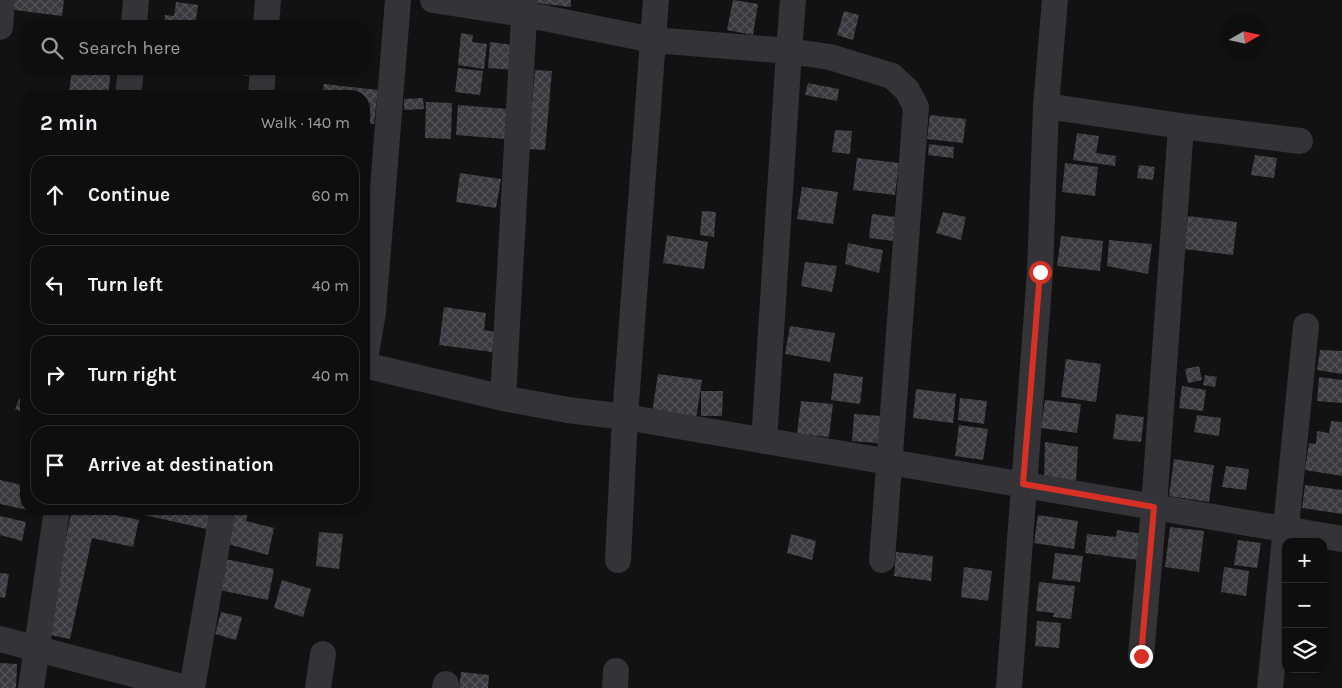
<!DOCTYPE html>
<meta charset="utf-8">
<style>
body{margin:0;font-family:Karla,sans-serif;background:#1c1c1c;color:#f1f3f6}
.controls{position:absolute;right:15px;bottom:15px;display:grid;overflow:hidden;border-radius:10px;box-shadow:0 1px 4px #0004}
.controls button{width:45px;height:45px;display:grid;place-items:center;padding:0;border:0;border-bottom:1px solid #2e2e2e;background:#0e0e0e;color:#f1f3f6;font:25px sans-serif}
.compass{position:absolute;left:1222px;top:15px;width:45px;height:45px;border-radius:50%;background:#0e0e0e;box-shadow:0 1px 4px #0004;rotate:81deg}
.stop{position:absolute;width:15px;height:15px;margin:-11px;border:4px solid #d93025;border-radius:50%;background:#fff}
.stop.end{background:#d93025;border-color:#fff;box-shadow:0 1px 5px #0008}
.list{margin:0;padding:0;list-style:none}
h2{display:flex;justify-content:space-between;align-items:center;height:65px;margin:0;padding:0 20px;font-size:21px}
h2 small{font-size:16px;font-weight:400;color:#9b9c9e}
.list li{display:grid;grid-template-columns:32px 1fr auto;gap:15px;align-items:center;box-sizing:border-box;height:80px;margin:0 10px 10px;padding:0 10px;border:1px solid #2e2e2e;border-radius:20px}
.list b{display:block;font-size:19px;white-space:nowrap}
.list em{font-size:16px;font-style:normal;color:#9b9c9e}
.icon{flex:none;width:28px;height:28px;fill:none;stroke:currentColor;stroke-width:2;stroke-linecap:round;stroke-linejoin:round}
.map{position:relative;flex:none;width:1342px;height:688px;overflow:hidden}
.search{position:absolute;background:#0e0e0e;box-shadow:0 1px 4px #0004;left:20px;top:20px;width:350px;height:55px;display:flex;align-items:center;gap:12px;box-sizing:border-box;padding:0 18px;border-radius:20px;color:#9b9c9e;font-size:19px}
.panel{position:absolute;background:#0e0e0e;box-shadow:0 1px 4px #0004;left:20px;top:90px;width:350px;height:425px;border-radius:20px}
.map>svg:first-child{display:block}
</style>
<div class="map">
<svg width="1342" height="688" viewBox="0 0 1342 688">
<defs>
<pattern id="building-cross-hatch" width="8" height="8" patternUnits="userSpaceOnUse" patternTransform="scale(1.25)"><rect width="8" height="8" fill="#39393e"/><path d="M0 0l8 8M0 8l8-8" fill="none" stroke="#525358"/></pattern>
</defs>
<rect width="100%" height="100%" fill="#121213"/>
<path fill="url(#building-cross-hatch)" d="M8 0H64L62 16 7 9Z
M536 0H571V7L536 3Z
M733 0 758 4 753 35 727 30Z
M176 2 198 5 195 26H164L165 15 174 16Z
M844 11 859 15 853 40 837 35Z
M461 33 473 35 472 42 487 44 484 69 458 65Z
M490 42 515 45 512 70 488 68Z
M458 68 483 71 480 95 455 92Z
M72 69H111L108 96 69 93Z
M208 69H250L248 76Z
M535 70 552 71 545 150 528 149Z
M808 83 839 89 837 101 805 95Z
M324 84 378 90 374 124 364 123V96H322Z
M423 98 424 109 404 110V99Z
M426 102 452 103 451 139 425 138Z
M458 105 508 109 506 139 456 135Z
M930 115 966 119 963 143 927 139Z
M835 130 852 131 850 154 832 152Z
M1077 133 1099 136 1096 153 1116 156 1115 166 1073 160Z
M929 144 954 147 953 158 928 155Z
M1255 155 1277 158 1274 178 1251 175Z
M857 158 899 163 895 195 853 190Z
M1065 163 1098 167 1095 196 1062 192Z
M1139 165 1155 167 1153 180 1137 178Z
M460 173 501 179 496 208 456 202Z
M802 187 838 192 833 224 797 219Z
M364 188 374 190 369 215 364 214Z
M702 211 716 212 714 237 700 235Z
M943 212 966 217 961 240 936 233Z
M872 214 896 217 894 241 869 238Z
M1188 216 1237 222 1233 255 1184 249Z
M667 235 708 242 704 269 663 263Z
M1061 236 1103 241 1100 271 1057 266Z
M1109 240 1152 244 1148 274 1107 266Z
M848 243 883 250 879 273 845 264Z
M805 262 837 266 832 292 801 286Z
M22 268H26V286L20 285Z
M444 307 486 313 484 330 495 332 492 352 439 345Z
M790 326 835 333 830 362 785 354Z
M1320 350 1342 351V374L1317 370Z
M1066 359 1101 364 1096 402 1061 397Z
M1199 366 1202 380 1188 383 1185 369Z
M834 373 863 377 860 404 831 400Z
M658 374 702 380 696 419 652 413Z
M1205 375 1217 377 1215 387 1203 385Z
M1319 377 1342 380V403L1317 401Z
M26 383V414L15 409Z
M1182 386 1206 390 1203 411 1179 408Z
M916 389 956 394 953 423 913 418Z
M701 391H723L722 416H701Z
M960 398 987 401 984 424 958 420Z
M1045 400 1081 404 1077 433 1041 428Z
M801 401 833 404 829 437 797 434Z
M854 414 881 416 878 443 852 441Z
M1116 414 1144 417 1141 442 1113 439Z
M1197 415 1221 418 1219 436 1194 432Z
M1331 421 1342 422V476L1305 470 1309 443 1316 444 1317 431 1329 433Z
M959 425 988 429 983 460 955 456Z
M1045 442 1078 447 1076 481 1044 477Z
M1174 459 1214 465 1209 502 1169 496Z
M1226 466 1249 469 1246 490 1222 487Z
M0 480 26 486V509H37V512L0 504Z
M1305 485 1342 490V514L1302 508Z
M72 509H87L139 520 133 547 92 538 70 639 46 634Z
M141 509H215L211 530 140 514Z
M233 509H249L246 521 274 528 268 555 224 543Z
M1038 515 1078 521 1074 549 1034 543Z
M0 516 26 522 22 541 0 535Z
M1170 527 1204 531 1199 572 1165 567Z
M1117 530 1143 534 1139 560 1085 553 1087 534 1116 537Z
M319 532 343 534 339 569 316 566Z
M791 534 816 541 812 560 787 553Z
M1238 540 1261 543 1257 568 1234 565Z
M896 552 933 556 931 581 894 576Z
M1055 553 1083 556 1080 582 1052 579Z
M225 559 274 569 268 600 219 590Z
M964 567 992 571 988 601 961 597Z
M1224 567 1249 571 1246 596 1221 592Z
M0 573 9 574 5 598 0 597Z
M282 580 311 589 303 617 274 608Z
M1039 582 1075 586 1071 619 1053 617 1054 613 1036 611Z
M221 612 242 617 236 640 215 634Z
M1037 621 1061 623 1059 648 1035 646Z
M0 663 17 664 16 688H0Z
M461 672 489 675 488 688H459Z"/>
<g fill="none" stroke-linecap="round" stroke-linejoin="round">
<path stroke="#333338" stroke-width="26" d="M398 0 373 312 364 365 508 399 568 410 625 417 1342 539
M433 0 524 14 653 40 625 417 618 560
M656 0 653 40 789 51 764 441
M793 0 789 51 830 57 892 76 907 90 916 107 882 560
M134 26 136 0
M266 26 268 0
M0 27 2 0
M128 96 131 69
M261 96 263 69
M1046 106 1055 0
M503 398 525 0
M0 639 186 688
M1141 656 1154 507 1181 126
M31 688 57 509
M192 688 223 509
M318 688 323 654
M445 688 446 684
M615 688 616 671
M1009 688 1040 272 1046 106 1181 126 1300 141
M1270 688 1306 326"/>
</g>
<g fill="none" stroke-linecap="round" stroke-linejoin="round">
<path stroke="#d93025" stroke-width="6" d="M1040 272 1023 484 1154 507 1141 656"/>
</g>
</svg>
<div class="controls">
<button>+</button>
<button>−</button>
<button><svg class="icon" aria-label="layers" viewBox="0 0 24 24"><path d="M12 4l9 5-9 5-9-5zM3 14l9 5 9-5"/></svg></button>
</div>
<svg class="compass" viewBox="-18 -18 36 36"><path d="M0-13l5 13h-10z" fill="#e53935"/><path d="M0 13l5-13h-10z" fill="#9b9c9e"/></svg>
<div class="stop" style="left:1040px;top:272px"></div>
<div class="stop end" style="left:1141px;top:656px"></div>
<div class="search"><svg class="icon" aria-label="search" viewBox="0 0 24 24"><circle cx="10" cy="10" r="6"/><path d="M15 15l6 6"/></svg>Search here</div>
<section class="panel">
<h2>2 min<small>Walk · 140 m</small></h2>
<ul class="list">
<li><svg class="icon" aria-label="ahead" viewBox="0 0 24 24"><path d="M12 20V5M6 11l6-6 6 6"/></svg><div><b>Continue</b></div><em>60 m</em></li>
<li><svg class="icon" aria-label="left" viewBox="0 0 24 24"><path d="M17 20v-9H6M10 6l-5 5 5 5"/></svg><div><b>Turn left</b></div><em>40 m</em></li>
<li><svg class="icon" aria-label="right" viewBox="0 0 24 24"><path d="M7 20v-9h11M14 6l5 5-5 5"/></svg><div><b>Turn right</b></div><em>40 m</em></li>
<li><svg class="icon" aria-label="arrive" viewBox="0 0 24 24"><path d="M6 21V4h12l-3 4 3 4H6"/></svg><div><b>Arrive at destination</b></div></li>
</ul>
</section>
</div>
